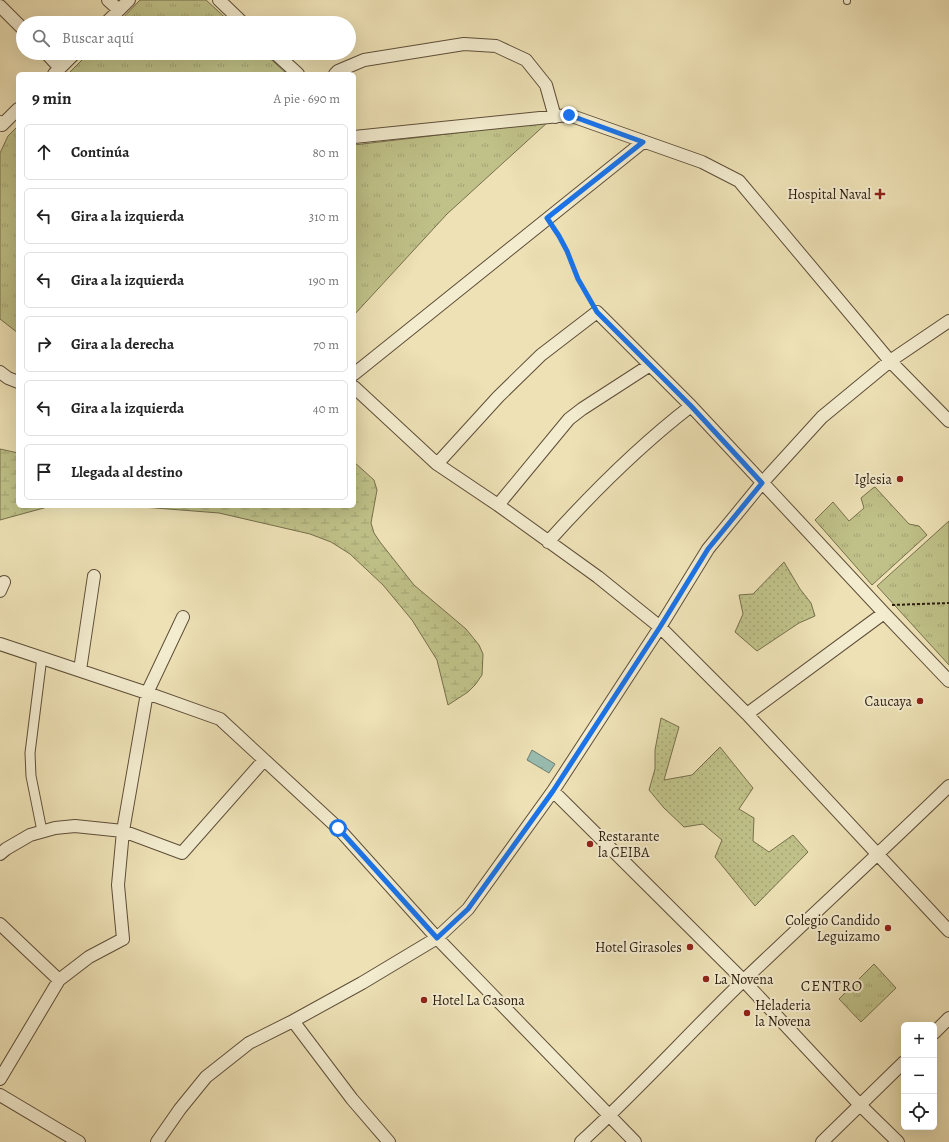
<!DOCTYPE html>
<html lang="es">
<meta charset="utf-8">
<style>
body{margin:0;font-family:Alegreya,serif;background:#f2f2f2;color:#222}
.controls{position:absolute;right:12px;bottom:12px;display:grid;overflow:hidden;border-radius:6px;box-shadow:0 4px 16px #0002}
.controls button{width:36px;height:36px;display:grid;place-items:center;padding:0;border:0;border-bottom:1px solid #e0e0e0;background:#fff;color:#222;font:20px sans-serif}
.stop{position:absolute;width:12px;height:12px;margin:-9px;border:3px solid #1a73e8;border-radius:50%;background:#fff}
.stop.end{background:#1a73e8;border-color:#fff;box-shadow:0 1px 4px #0008}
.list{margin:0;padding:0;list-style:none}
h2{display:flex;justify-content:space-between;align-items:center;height:52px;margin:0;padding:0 16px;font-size:17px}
h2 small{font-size:13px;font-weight:400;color:#767676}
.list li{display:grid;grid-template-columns:26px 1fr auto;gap:12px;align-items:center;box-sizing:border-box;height:56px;margin:0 8px 8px;padding:0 8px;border:1px solid #e0e0e0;border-radius:6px}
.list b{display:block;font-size:15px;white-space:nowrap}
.list em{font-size:13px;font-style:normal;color:#767676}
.icon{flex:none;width:22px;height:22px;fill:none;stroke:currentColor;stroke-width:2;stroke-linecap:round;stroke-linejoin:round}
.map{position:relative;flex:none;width:949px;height:1142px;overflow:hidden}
.search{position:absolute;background:#fff;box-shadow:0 4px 16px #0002;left:16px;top:16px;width:340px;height:44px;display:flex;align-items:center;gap:10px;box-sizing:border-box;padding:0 14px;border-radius:22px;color:#767676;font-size:15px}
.panel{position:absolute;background:#fff;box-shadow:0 4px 16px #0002;left:16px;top:72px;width:340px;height:436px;border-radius:6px}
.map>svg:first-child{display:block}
</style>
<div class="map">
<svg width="949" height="1142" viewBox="0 0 949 1142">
<defs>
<pattern id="grass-dots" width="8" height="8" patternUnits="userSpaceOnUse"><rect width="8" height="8" fill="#bfc188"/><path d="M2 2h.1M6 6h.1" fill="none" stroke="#a4a574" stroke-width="1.8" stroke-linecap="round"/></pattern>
<pattern id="wetland-marsh" width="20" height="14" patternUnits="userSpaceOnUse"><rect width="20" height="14" fill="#bfc188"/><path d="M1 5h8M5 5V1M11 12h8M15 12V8" fill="none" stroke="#a4a574"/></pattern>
<pattern id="park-tufts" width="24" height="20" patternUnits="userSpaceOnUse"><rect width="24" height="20" fill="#bfc188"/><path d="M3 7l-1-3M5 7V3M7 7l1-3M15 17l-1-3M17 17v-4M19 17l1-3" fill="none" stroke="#a4a574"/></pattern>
<pattern id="water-ripples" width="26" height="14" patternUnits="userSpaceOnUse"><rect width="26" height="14" fill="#99bdb0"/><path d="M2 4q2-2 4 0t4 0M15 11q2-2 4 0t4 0" fill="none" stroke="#84a296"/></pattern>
</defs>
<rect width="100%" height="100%" fill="#ede1b5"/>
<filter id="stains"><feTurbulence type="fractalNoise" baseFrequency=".005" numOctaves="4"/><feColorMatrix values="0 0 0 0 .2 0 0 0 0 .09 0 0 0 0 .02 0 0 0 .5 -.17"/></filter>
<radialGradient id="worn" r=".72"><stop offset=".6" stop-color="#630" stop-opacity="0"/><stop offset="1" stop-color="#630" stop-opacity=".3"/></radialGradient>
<path fill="url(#grass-dots)" stroke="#776f4c" d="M784 562 800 589 811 603 815 616 799 623 757 651 735 632 743 614 739 595 753 594Z
M661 718 679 727 664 780 692 775 720 747 753 788 739 809 754 818 753 841 769 852 793 835 808 852 755 906 715 857 722 840 703 824 684 827 664 808 649 790 655 769V750Z"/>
<path fill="url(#wetland-marsh)" stroke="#776f4c" d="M0 449 18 453V506H51L0 520Z
M354 462 374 480 377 490 371 523 374 533 380 542 414 585 466 629 479 645 483 654 482 675 475 685 468 692 448 705 437 660 412 620 383 585 350 554 331 542 310 534 219 513 130 506H354Z"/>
<path fill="url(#park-tufts)" stroke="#776f4c" d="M140 0H206L231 23H118Z
M89 53H264L287 74H68Z
M548 122 447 214 354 315V145Z
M18 126V333L0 319V153L8 136Z
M875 487 909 524 919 526 927 535 872 585 815 520 833 502 849 521 864 508 861 498 873 488Z
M949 521V665L877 586Z
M874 964 896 988 861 1022 839 999Z"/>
<path fill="url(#water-ripples)" stroke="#6f7d70" d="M532 750 555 764 549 773 527 760Z"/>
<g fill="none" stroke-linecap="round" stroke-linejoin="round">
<defs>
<path id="service" d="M847 1V0"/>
<path id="pedestrian" d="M42 657 30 753 31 776 42 831"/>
<path id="minor" d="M108 0 119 10
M219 0 243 23
M0 6 23 29
M106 23 129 0
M46 53 60 68
M275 53 298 74
M54 74 75 53
M335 74 338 71 364 60 464 44 496 46 526 60 546 85 555 117
M0 122 2 125 18 109
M354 137 569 115 702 162 739 181 890 361 949 421
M0 372 8 378 18 382
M354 374 643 142
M354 387 437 464 498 505 598 577 660 627 747 714 949 931
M437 464 498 397 541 355 597 312 691 406 884 613 949 681
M498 505 569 419 582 409 650 365
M548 542C592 493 639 446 691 406
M0 591 4 582
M0 644 147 693 220 719 338 828 437 938 635 1142
M80 670 94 576
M747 714 884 613
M553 791 744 981 860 1105 898 1142
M0 854 6 849 30 835 55 828 75 826 123 831 182 853 264 760
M0 924 59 980
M293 1021 352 1099 389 1142
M934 1033 949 1018
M0 1079 59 980 89 957 123 939 118 885 123 831 147 693 183 617
M0 1095 79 1142
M157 1142 180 1109 206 1077 249 1043 293 1021 362 983 437 938 468 909 553 791 660 627 708 549 762 483 822 417 890 361 949 321
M581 1142C638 1090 689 1033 744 980 812 915 882 851 949 786
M822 1142 904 1062"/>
</defs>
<use href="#service" stroke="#5e4e38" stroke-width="8"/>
<use href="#pedestrian" stroke="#5e4e38" stroke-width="11"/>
<use href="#minor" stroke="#5e4e38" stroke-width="14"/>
<path stroke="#2f1d0f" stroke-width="2" stroke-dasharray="3 2" stroke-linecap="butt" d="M554 228C569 251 576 279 591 302
M892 605 949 603"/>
<use href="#service" stroke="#f3eccf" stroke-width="6"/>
<use href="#pedestrian" stroke="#f3eccf" stroke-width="9"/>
<use href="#minor" stroke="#f3eccf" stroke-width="12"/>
</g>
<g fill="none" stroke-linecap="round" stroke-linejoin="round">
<path stroke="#1a73e8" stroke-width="5" d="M338 828 437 938 468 909 553 791 660 627 708 549 762 483 691 406 597 312 578 279 567 251 559 236 547 218 643 142 569 115"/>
</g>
<g fill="#8f2418" stroke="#f3eccf" stroke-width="1.5">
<path d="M878 188h4v4h4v4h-4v4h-4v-4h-4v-4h4z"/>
<circle cx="900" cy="479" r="4"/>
<circle cx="920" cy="701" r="4"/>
<circle cx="590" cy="844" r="4"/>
<circle cx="888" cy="928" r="4"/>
<circle cx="690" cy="947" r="4"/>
<circle cx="706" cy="979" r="4"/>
<circle cx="424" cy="1000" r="4"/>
<circle cx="747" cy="1013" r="4"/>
</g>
<g text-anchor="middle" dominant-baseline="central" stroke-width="4" stroke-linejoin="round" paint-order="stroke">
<g font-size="14" fill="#2f1d0f" stroke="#f3eccf" text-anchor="end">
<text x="871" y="194">Hospital Naval</text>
<text x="892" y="479">Iglesia</text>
<text x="912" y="701">Caucaya</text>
<text x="598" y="836" text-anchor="start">Restarante<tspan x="598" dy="16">la CEIBA</tspan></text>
<text x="880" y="920">Colegio Candido<tspan x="880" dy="16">Leguizamo</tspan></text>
<text x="682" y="947">Hotel Girasoles</text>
<text x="714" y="979" text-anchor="start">La Novena</text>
<text x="432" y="1000" text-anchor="start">Hotel La Casona</text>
<text x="755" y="1005" text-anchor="start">Heladeria<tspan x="755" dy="16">la Novena</tspan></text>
</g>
<g font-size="15" letter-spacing="1" fill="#2f1d0f" stroke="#f3eccf">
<text x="832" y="986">CENTRO</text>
</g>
</g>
<rect width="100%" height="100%" filter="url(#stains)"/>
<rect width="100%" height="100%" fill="url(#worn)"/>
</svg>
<div class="controls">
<button>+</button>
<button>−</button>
<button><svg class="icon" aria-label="locate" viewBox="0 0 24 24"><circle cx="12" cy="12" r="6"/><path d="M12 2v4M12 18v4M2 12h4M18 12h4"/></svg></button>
</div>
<div class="stop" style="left:338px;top:828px"></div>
<div class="stop end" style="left:569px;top:115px"></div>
<div class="search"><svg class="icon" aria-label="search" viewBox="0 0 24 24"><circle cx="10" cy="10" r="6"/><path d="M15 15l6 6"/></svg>Buscar aquí</div>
<section class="panel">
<h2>9 min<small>A pie · 690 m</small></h2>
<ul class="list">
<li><svg class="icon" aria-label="ahead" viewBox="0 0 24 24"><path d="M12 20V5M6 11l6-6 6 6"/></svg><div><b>Continúa</b></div><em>80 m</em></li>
<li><svg class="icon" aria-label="left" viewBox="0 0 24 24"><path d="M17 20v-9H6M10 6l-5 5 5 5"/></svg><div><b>Gira a la izquierda</b></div><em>310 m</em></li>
<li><svg class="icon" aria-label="left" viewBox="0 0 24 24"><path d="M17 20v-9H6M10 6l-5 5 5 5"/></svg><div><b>Gira a la izquierda</b></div><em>190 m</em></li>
<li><svg class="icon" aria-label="right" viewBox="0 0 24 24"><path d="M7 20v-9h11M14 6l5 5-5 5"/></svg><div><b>Gira a la derecha</b></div><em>70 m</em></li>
<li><svg class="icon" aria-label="left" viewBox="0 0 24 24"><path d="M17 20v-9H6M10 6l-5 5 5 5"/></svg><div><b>Gira a la izquierda</b></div><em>40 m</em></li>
<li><svg class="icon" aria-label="arrive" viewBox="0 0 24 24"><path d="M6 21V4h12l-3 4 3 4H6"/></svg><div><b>Llegada al destino</b></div></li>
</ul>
</section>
</div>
